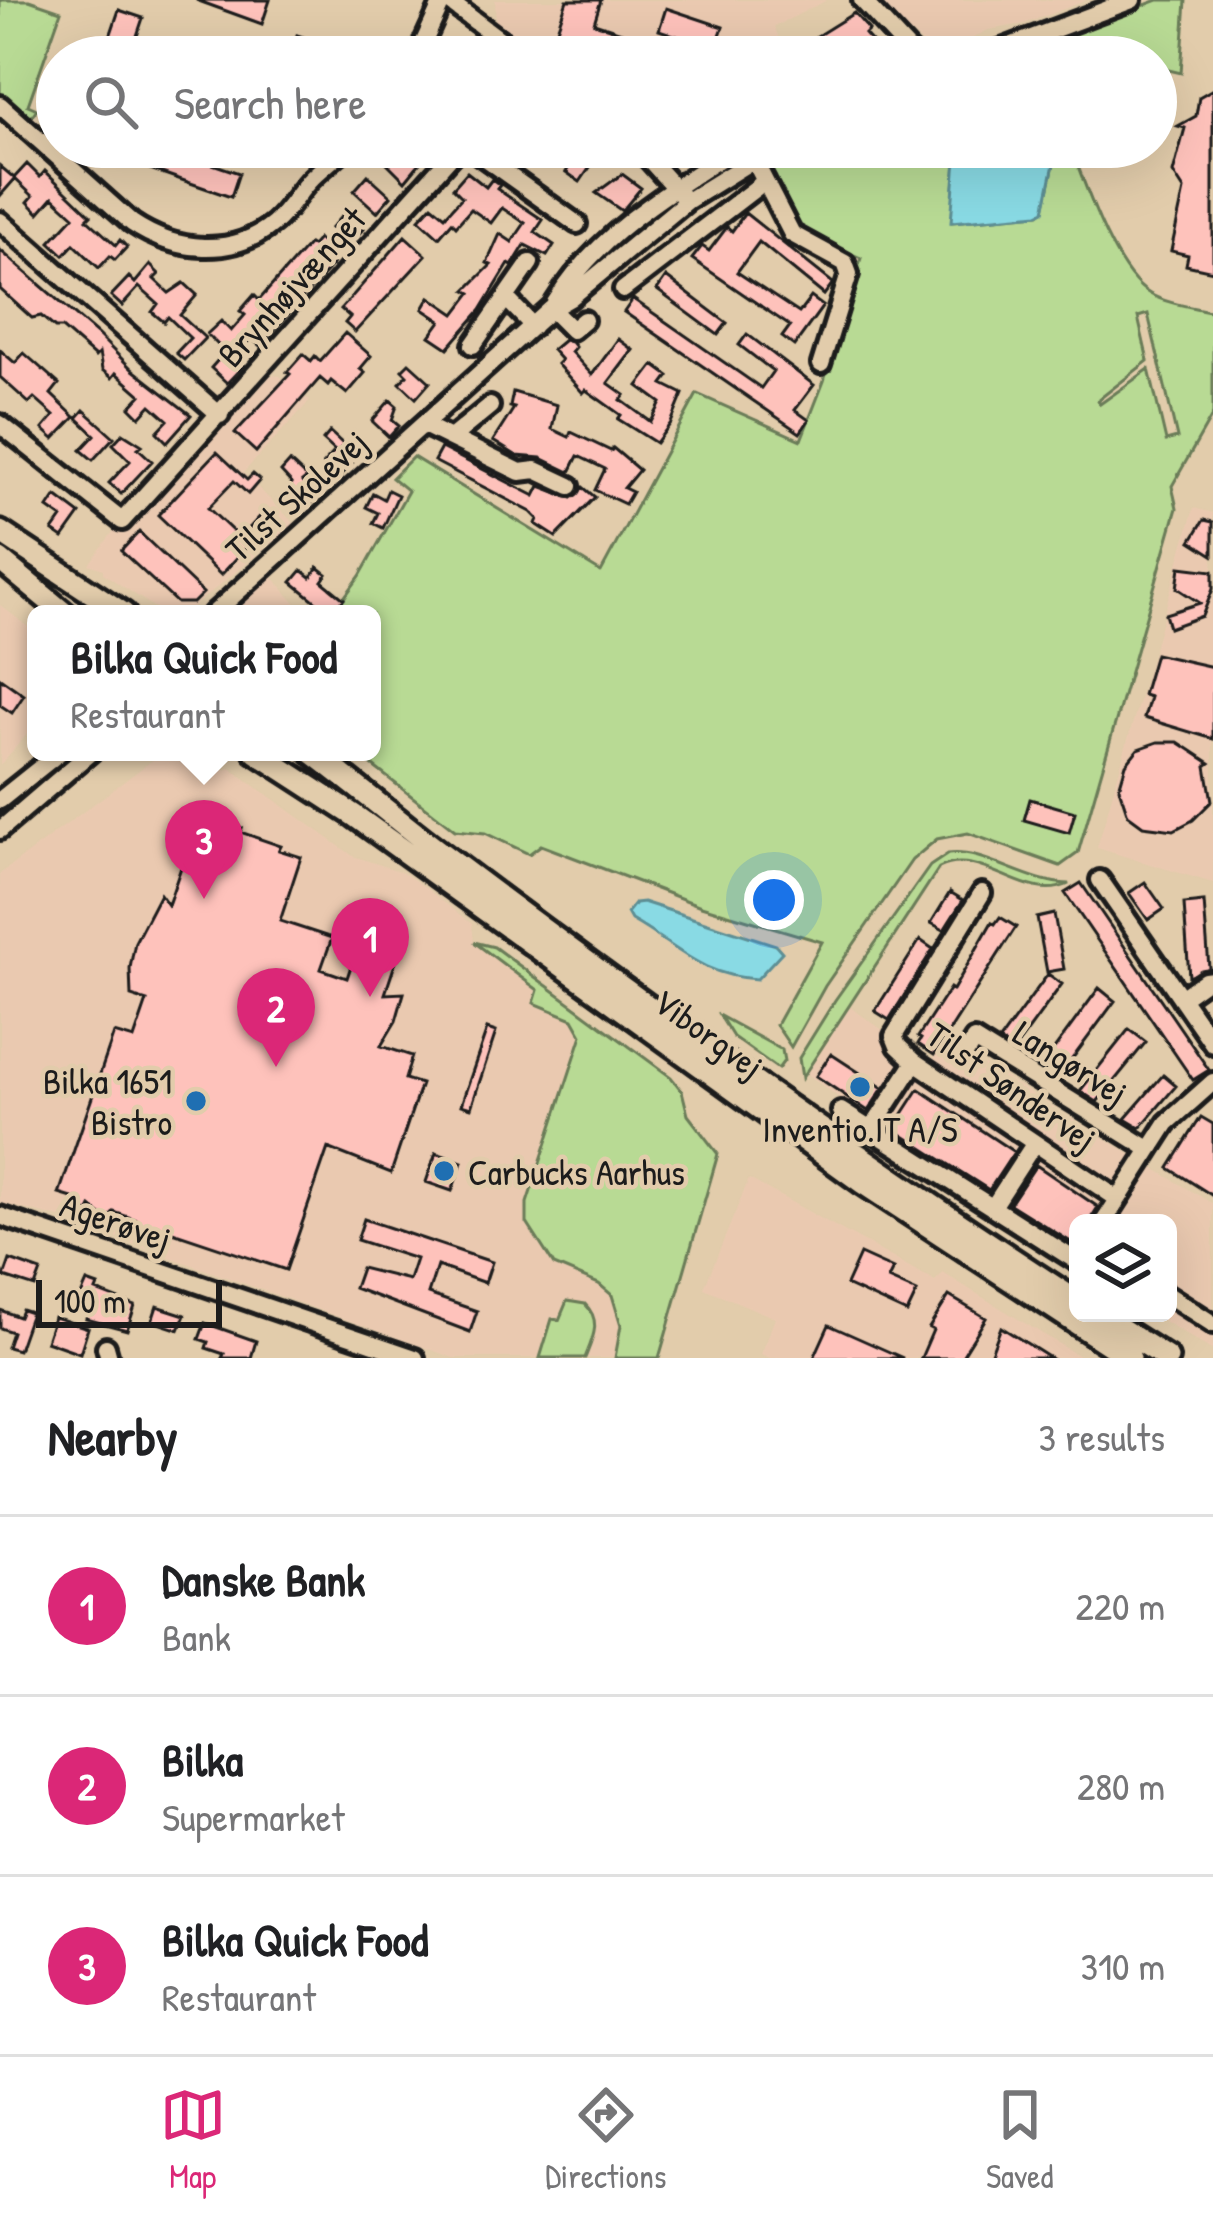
<!DOCTYPE html>
<meta charset="utf-8">
<style>
body{margin:0;font-family:"Patrick Hand",sans-serif;background:#f6f6f6;color:#202124}
.controls{position:absolute;right:36px;bottom:36px;display:grid;overflow:hidden;border-radius:18px;box-shadow:0 12px 48px #0002}
.controls button{width:108px;height:108px;display:grid;place-items:center;padding:0;border:0;border-bottom:3px solid #e0e0e0;background:#fff;color:#202124;font:60px sans-serif}
.scale{position:absolute;left:36px;bottom:30px;width:186px;box-sizing:border-box;padding-left:12px;border:6px solid #1c1c1c;border-top:0;font-size:33px;line-height:42px;white-space:nowrap;color:#1c1c1c;-webkit-text-stroke:9px #e2ccab;paint-order:stroke}
.you{position:absolute;left:774px;top:900px;width:42px;height:42px;margin:-30px;border:9px solid #fff;border-radius:50%;background:#1a73e8;box-shadow:0 0 0 18px #1a73e833}
.badge{display:grid;place-items:center;width:78px;height:78px;border-radius:50%;background:#db2777;color:#fff;font-size:39px;font-weight:700}
.pin{position:absolute;translate:-50% -99px;filter:drop-shadow(0 3px 6px #0008)}
.pin::after{content:'';position:absolute;top:63px;width:42px;height:36px;background:inherit;clip-path:polygon(0 0,100% 0,50% 100%)}
.popup{position:absolute;left:27px;top:605px;width:354px;height:156px;box-sizing:border-box;display:grid;place-content:center;border-radius:18px;background:#fff;filter:drop-shadow(0 3px 9px #0005);font-size:39px;white-space:nowrap;color:#757577}
.popup b{font-size:45px;color:#202124}
.popup::after{content:'';position:absolute;left:50%;top:100%;margin-left:-24px;border:24px solid transparent;border-top-color:#fff}
.list{margin:0;padding:0;list-style:none}
h2{display:flex;justify-content:space-between;align-items:center;height:156px;margin:0;padding:0 48px;font-size:51px}
h2 small{font-size:39px;font-weight:400;color:#757577}
.list li{display:grid;grid-template-columns:78px 1fr auto;gap:36px;align-items:center;box-sizing:border-box;height:180px;padding:0 48px;border-top:3px solid #e0e0e0}
.list b{display:block;font-size:45px;white-space:nowrap}
.list p{margin:0;font-size:39px;white-space:nowrap;color:#757577}
.list em{font-size:39px;font-style:normal;color:#757577}
.icon{flex:none;width:66px;height:66px;fill:none;stroke:currentColor;stroke-width:2;stroke-linecap:round;stroke-linejoin:round}
.map{position:relative;flex:none;width:1213px;height:1358px;overflow:hidden}
.search{position:absolute;background:#fff;box-shadow:0 12px 48px #0002;left:36px;right:36px;top:36px;height:132px;display:flex;align-items:center;gap:30px;box-sizing:border-box;padding:0 42px;border-radius:66px;color:#757577;font-size:45px}
.sheet{height:696px;background:#fff}
nav{display:flex;justify-content:space-around;align-items:center;box-sizing:border-box;height:168px;border-top:3px solid #e0e0e0;background:#fff;font-size:33px;color:#757577}
nav a{display:grid;justify-items:center;gap:6px}
nav .on{color:#db2777}
.map>svg:first-child{display:block}
</style>
<div class="map">
<svg width="1213" height="1358" viewBox="0 0 1213 1358">
<rect width="100%" height="100%" fill="#e2ccab"/>
<filter id="ink" filterUnits="userSpaceOnUse"><feTurbulence type="fractalNoise" baseFrequency=".00833" numOctaves="2"/><feDisplacementMap in="SourceGraphic" scale="24" xChannelSelector="R" yChannelSelector="G"/><feConvolveMatrix kernelMatrix="1 2 1 2 8 2 1 2 1" color-interpolation-filters="sRGB"/></filter>
<g filter="url(#ink)">
<path fill="#eac9b0" d="M495 0H827L774 27 780 40 742 57H539L496 26Z
M881 0H1087L1024 24 988 30 938 57 879 5Z
M271 375 280 376 310 401 243 473 295 524 184 614H164L103 573V569L89 564 116 528 123 533Z
M1194 508 1213 513V883L1097 848Z
M273 577 305 614H232Z
M0 605 36 633V724L0 765Z
M200 752 226 770 230 768 353 856 402 872 423 886 472 924 474 943 538 990 534 1003 568 1015 577 1023 581 1042 525 1209 554 1265 599 1284 612 1295 621 1325 615 1358H454L60 1218 0 1203V874L158 756Z
M850 1007 930 1063 946 1042 1213 1204V1351L1151 1313H1168V1223H1078V1267L806 1074Z
M749 1179 935 1281 943 1273 1082 1358H770L761 1354 775 1318 704 1288Z"/>
<path fill="#b8da94" stroke="#6a7b58" stroke-width="3" fill-rule="evenodd" d="M0 0H29L61 11 28 105 37 109 29 120 0 96Z
M1158 0H1186L1181 73 1156 67V57H1108L1050 41Z
M790 147H949L956 159 952 222 1039 214 1044 210 1055 159 1051 147H1071C1085 185 1115 274 1150 294 1167 304 1194 307 1213 312V414L1172 486 1177 508 1078 853 1060 866 968 833 937 839 912 860 825 986 791 1047 776 1025 822 942 701 906 541 845 529 854 485 833 455 830 355 752H372V614H332L360 576 408 491 392 478 413 457 601 572 697 394 801 440 824 381 861 258 797 230 763 161ZM1148 314 1177 438 1166 441 1149 369 1100 404 1098 400 1148 361 1138 317Z
M948 854C984 849 1026 883 1069 884 1025 905 982 846 939 868L802 1078 799 1058 835 1000 930 866Z
M474 942 494 947 671 1077 682 1091 688 1115 718 1154 659 1358H615L621 1325 612 1295 599 1284 554 1265 527 1223V1203L582 1035 573 1019 534 1003 538 990Z
M720 1016 782 1050 784 1061 778 1069 733 1037Z
M567 1301 585 1304C602 1321 593 1338 585 1358H540L552 1319 559 1320Z"/>
<path fill="#89dae4" stroke="#5d8e94" stroke-width="3" d="M949 147H1051L1055 159 1044 211 1038 214 951 222 956 159Z
M643 902 776 945 782 952 757 979C698 975 679 947 631 920L627 913 635 903Z"/>
<path fill="#fec2bb" stroke="#1c1c1c" stroke-width="3" d="M196 0H270L262 24Z
M567 0H601L594 23 655 43 651 57H611L585 48 582 57 551 47Z
M666 8 723 27 715 49 659 30Z
M119 10 143 18 130 57H103Z
M854 13 869 30 865 34 885 57H836L817 36Z
M297 35 321 43 317 57H290Z
M1213 89V271L1186 265 1188 255 1171 251 1184 190 1173 173 1185 128 1178 126 1196 116 1199 97Z
M125 147H163L239 173 231 197 121 159Z
M395 147 419 164 405 181 384 160Z
M563 147H588L599 154 580 182 566 172 576 157Z
M27 164 40 177 45 171 91 215 87 219 116 245 120 240 127 247 115 260 110 256 99 268 74 244 64 255 50 242 74 216 53 197 39 213 28 202 33 196 15 179 0 196V166L14 178Z
M467 172 486 187 492 179 500 185 497 189 543 220 535 232 554 245 547 256 525 245 512 266 509 264 481 310 448 348 430 336 441 321 423 309 430 297 455 314 471 293 466 290 491 265 487 263 500 234 512 242 525 223 502 208 491 223 471 209 456 226 452 222 439 237 419 219 432 205 445 216 462 197 453 188Z
M622 174 641 188 622 211 596 193Z
M368 175 391 196 377 212 354 191Z
M345 212 364 228 350 244 331 228Z
M745 213 833 283 824 295 759 242 737 272 799 313 811 297 823 306 794 346 782 337 790 326 692 259 702 246 709 251 727 227 732 231Z
M405 236 426 255 355 332 345 323 350 317 341 309Z
M318 239 326 247 321 253 333 264 260 346 251 338 235 356 244 365 227 383 211 368 225 352 207 334 221 321 231 331 245 315 240 311 254 295 259 300 309 244 312 246Z
M0 250 97 334 132 369 191 415 167 442 157 432 168 420 151 405 140 417 130 407 141 395 116 373 112 378 102 370 99 353 95 357 62 328H55L41 316 32 318 0 289Z
M150 265 159 274 154 279 169 293 184 283 197 295 180 315 205 338 184 360 176 353 190 338 168 317 164 322 152 312 158 304 139 287 122 306 111 296 129 277 135 283Z
M666 277 727 323 718 335 657 290Z
M633 299 761 388 773 371 739 345 747 334 814 385 795 410 809 420 800 433 624 312Z
M345 333 371 356 360 369 365 373 347 394 331 381 328 385 320 378 256 452 235 433 290 374 287 372 303 354 311 361 315 356 320 361Z
M618 339 633 350 608 383 625 395 621 400 651 422 661 403 638 386 654 365 669 376 663 384 683 394 671 423 656 443 618 419 621 415 586 390 583 393 557 364 561 360 552 350 564 340 571 342 575 347 571 352 592 375Z
M0 350 15 363 24 353 59 384 51 394 75 417 54 439 43 429 54 416 34 398 29 403 0 377Z
M409 363 430 382 416 398 400 383 407 375 402 370Z
M513 392 557 405 552 429 569 437 571 432 611 451 613 448 639 470 624 488 632 492 625 504 595 490 605 469 578 456 570 472 541 458 517 456 493 441 514 408 510 407Z
M390 400 397 406 392 420 399 426 389 437 372 421Z
M84 410 114 437 93 460 81 450 95 435 77 418Z
M330 432 344 445 339 450 353 462 339 478 323 464 335 451 323 440Z
M123 433 142 445 138 448 152 461 121 494 109 483 130 461 113 444Z
M441 448 535 496 540 486 572 498 583 487 595 497 556 537 536 524 538 519 531 512 434 461Z
M217 452 247 480 253 474 260 480 248 494 234 481 208 508 240 538 265 511 279 524 260 544 255 538 221 575 158 515Z
M290 462 307 478 302 482 316 499 309 505 302 507 297 501 290 507 284 500 291 493 287 489 292 484 281 472Z
M388 490 398 495 383 528 373 523 378 513 366 507 373 493 384 499Z
M56 496 80 514 63 538 53 531 62 518 48 508Z
M1204 520 1213 522V555L1191 541Z
M139 532 203 593 193 603H177L121 551Z
M318 567 327 574 322 581 344 599 331 614 292 582 302 570 311 577Z
M1180 567 1213 571V589L1202 616 1169 628 1165 614 1200 603 1177 588Z
M1155 654 1213 667V739L1144 718 1150 697 1143 695Z
M0 678 24 695 12 713 0 705Z
M1158 742H1178L1210 763 1206 766 1212 801 1193 820 1174 830 1143 826 1128 815 1119 788 1126 764 1138 749Z
M1030 799 1075 812 1069 833 1024 820Z
M198 818 230 828 231 824 242 828 240 832 281 846 279 850 301 857 280 921 332 938 321 969 347 978 357 948 396 961 385 994 404 993 396 1021 381 1046 412 1056 405 1079 421 1084 391 1173 328 1148 286 1270 149 1224 146 1230 135 1226 137 1220 114 1212 108 1220 91 1207 88 1213 77 1205 79 1200 59 1194 114 1033 134 1039 147 1001 131 996 130 968 135 942 160 894 168 905Z
M1145 882 1164 909 1148 920 1129 893Z
M1081 883 1209 1070 1193 1080 1065 893Z
M950 892 963 900 944 930 931 923Z
M1204 902 1209 968 1189 977 1184 904Z
M1054 914 1064 969 1047 972 1037 918Z
M1000 917 1016 927 934 1055 918 1044 921 1039 918 1037 950 988 953 990 992 922 995 924Z
M920 940 933 949 889 1020 875 1011Z
M1048 974 1062 984 1014 1050 999 1041Z
M1099 988 1115 1001 1058 1078 1041 1067Z
M487 1029 496 1032 471 1108 461 1105Z
M1129 1029 1146 1042 1097 1102 1080 1091Z
M831 1054 883 1088 868 1111 816 1076Z
M1163 1075 1176 1086 1140 1128 1125 1119Z
M919 1089 1014 1152 989 1190 893 1129Z
M1201 1117 1213 1124V1196L1169 1168Z
M436 1153 462 1162 452 1191 426 1182Z
M1036 1165 1098 1207 1088 1223H1078L1074 1244 1010 1204Z
M364 1219 492 1262 485 1283 437 1266 428 1294 477 1311 470 1332 354 1288 361 1268 409 1280 416 1259 357 1240Z
M860 1254 893 1269 888 1279 917 1292 907 1313 846 1285Z
M10 1260 41 1271 35 1287 4 1277Z
M87 1282 98 1286 96 1291 135 1306 127 1330 86 1319 91 1304 79 1300Z
M949 1296 986 1318 961 1358H921L933 1330 929 1328Z
M157 1306 185 1315 179 1330 152 1321Z
M0 1310 19 1317 22 1310 31 1313 18 1350 7 1347 12 1332 0 1328Z
M54 1317 88 1328 80 1353 46 1341Z
M205 1323 256 1341 251 1358H222L224 1354 206 1348 208 1342 199 1339Z
M829 1325 903 1358H814Z
M1001 1327 1050 1358H993L991 1353Z"/>
<g fill="none" stroke-linecap="round" stroke-linejoin="round">
<defs>
<path id="minor" d="M447 0 523 57
M862 0 915 57
M417 57 443 0
M981 57 1132 0
M0 105 132 223C175 252 233 258 274 223 289 210 298 192 311 179 322 168 335 158 346 147
M469 147 577 224
M638 147 682 196
M753 158 792 234 845 263 849 274 821 364
M0 221 220 415
M623 290 765 181
M506 298 533 326
M555 303C596 235 672 189 738 147
M551 309 572 330 584 320
M473 345 530 263
M0 424 122 521 459 147
M424 425 520 472 536 470 570 486
M451 438 490 406
M213 614 551 309 570 298 687 201 774 147
M0 800 60 752
M0 830 91 752
M1100 880 1213 1044
M982 893 894 1036 898 1046 915 1062 1118 1199
M1181 998 1205 981 1213 980
M964 1056 974 1040 1149 1149
M841 1111 1078 1262
M871 1130 915 1062
M993 1207 1034 1144
M0 1216 415 1358
M1103 1223 1167 1123 1213 1082
M1168 1295 1213 1324
M106 1347 109 1358"/>
<path id="major" d="M0 532 124 614
M0 560 65 614
M256 752 355 816 863 1183 1130 1358
M312 752C356 785 398 821 442 854 649 1010 860 1161 1078 1302
M1096 1313 1167 1358"/>
</defs>
<use href="#minor" stroke="#1c1c1c" stroke-width="26"/>
<use href="#major" stroke="#1c1c1c" stroke-width="30"/>
<use href="#minor" stroke="#e2ccab" stroke-width="16"/>
<use href="#major" stroke="#e2ccab" stroke-width="21"/>
</g>
</g>
<g fill="#1f6fb2" stroke="#e2ccab" stroke-width="4.5">
<circle cx="860" cy="1087" r="12"/>
<circle cx="196" cy="1101" r="12"/>
<circle cx="444" cy="1171" r="12"/>
</g>
<g text-anchor="middle" dominant-baseline="central" stroke-width="9" stroke-linejoin="round" paint-order="stroke">
<g font-size="36" fill="#1c1c1c" stroke="#e2ccab">
<text transform="translate(291 286) rotate(-48)">Brynhøjvænget</text>
<text transform="translate(296 495) rotate(-42)">Tilst Skolevej</text>
<text transform="translate(709 1033) rotate(36)">Viborgvej</text>
<text transform="translate(1071 1062) rotate(32)">Langørvej</text>
<text transform="translate(1012 1086) rotate(35)">Tilst Søndervej</text>
<text transform="translate(116 1221) rotate(19)">Agerøvej</text>
</g>
<g font-size="36" fill="#1c1c1c" stroke="#e2ccab" text-anchor="end">
<text x="172" y="1080">Bilka 1651<tspan x="172" dy="41">Bistro</tspan></text>
<text x="860" y="1128" text-anchor="middle">Inventio.IT A/S</text>
<text x="468" y="1171" text-anchor="start">Carbucks Aarhus</text>
</g>
</g>
</svg>
<div class="controls">
<button><svg class="icon" aria-label="layers" viewBox="0 0 24 24"><path d="M12 4l9 5-9 5-9-5zM3 14l9 5 9-5"/></svg></button>
</div>
<div class="scale">100 m</div>
<div class="you"></div>
<div class="pin badge" style="left:370px;top:997px">1</div>
<div class="pin badge" style="left:276px;top:1067px">2</div>
<div class="pin badge" style="left:204px;top:899px">3</div>
<div class="popup"><b>Bilka Quick Food</b>Restaurant</div>
<div class="search"><svg class="icon" aria-label="search" viewBox="0 0 24 24"><circle cx="10" cy="10" r="6"/><path d="M15 15l6 6"/></svg>Search here</div>
</div>
<section class="sheet">
<h2>Nearby<small>3 results</small></h2>
<ul class="list">
<li><span class="badge">1</span><div><b>Danske Bank</b><p>Bank</p></div><em>220 m</em></li>
<li><span class="badge">2</span><div><b>Bilka</b><p>Supermarket</p></div><em>280 m</em></li>
<li><span class="badge">3</span><div><b>Bilka Quick Food</b><p>Restaurant</p></div><em>310 m</em></li>
</ul>
</section>
<nav>
<a class="on"><svg class="icon" aria-label="map" viewBox="0 0 24 24"><path d="M3 6l6-2 6 2 6-2v14l-6 2-6-2-6 2zM9 4v14M15 6v14"/></svg>Map</a>
<a><svg class="icon" aria-label="directions" viewBox="0 0 24 24"><path d="M12 3l9 9-9 9-9-9zM9 14v-3h6M13 9l2 2-2 2"/></svg>Directions</a>
<a><svg class="icon" aria-label="saved" viewBox="0 0 24 24"><path d="M7 4h10v16l-5-4-5 4z"/></svg>Saved</a>
</nav>
